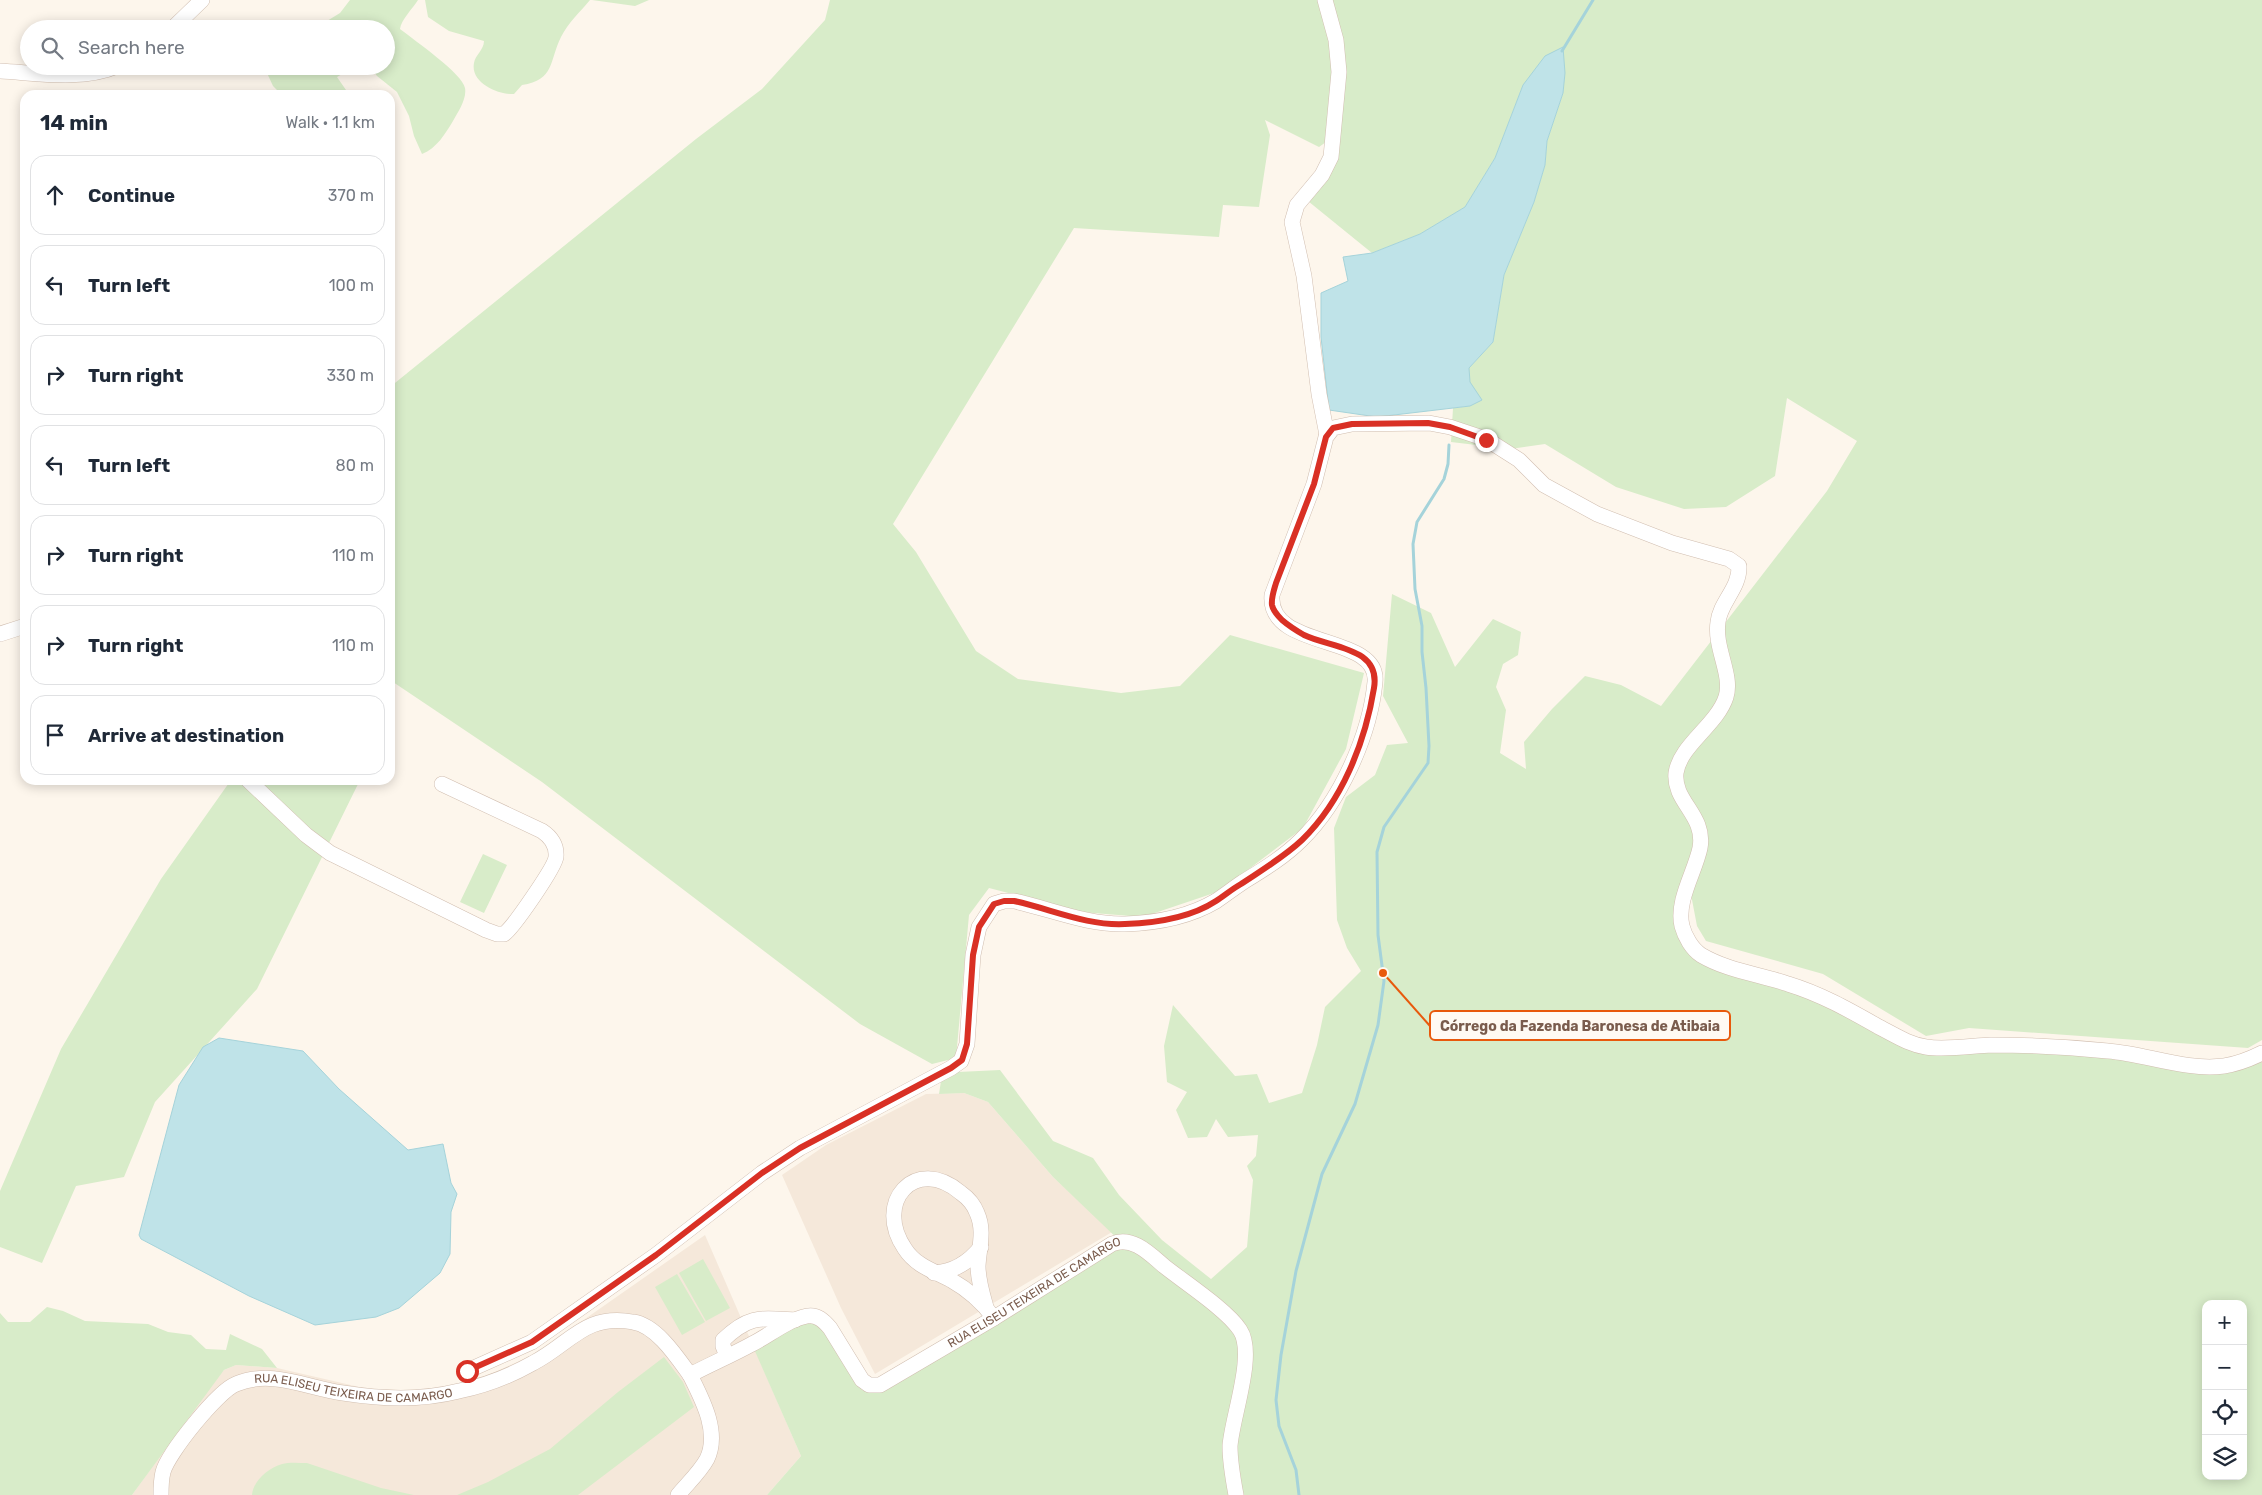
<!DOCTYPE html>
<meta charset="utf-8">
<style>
body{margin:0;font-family:Rubik,sans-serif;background:#f6f6f7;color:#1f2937}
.controls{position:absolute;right:15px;bottom:15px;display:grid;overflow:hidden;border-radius:10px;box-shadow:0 2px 12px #0003}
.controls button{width:45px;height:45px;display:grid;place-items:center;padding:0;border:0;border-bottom:1px solid #e0e1e3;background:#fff;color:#1f2937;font:25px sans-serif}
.stop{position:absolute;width:15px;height:15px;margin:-11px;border:4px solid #d93025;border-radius:50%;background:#fff}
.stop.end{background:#d93025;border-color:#fff;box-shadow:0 1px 5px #0008}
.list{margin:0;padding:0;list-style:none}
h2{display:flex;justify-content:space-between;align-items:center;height:65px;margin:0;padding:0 20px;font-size:21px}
h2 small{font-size:16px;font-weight:400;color:#747a83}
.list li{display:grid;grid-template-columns:32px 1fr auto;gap:15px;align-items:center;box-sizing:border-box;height:80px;margin:0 10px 10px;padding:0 10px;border:1px solid #e0e1e3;border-radius:15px}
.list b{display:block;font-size:19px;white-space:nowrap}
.list em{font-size:16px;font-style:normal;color:#747a83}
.icon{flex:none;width:28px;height:28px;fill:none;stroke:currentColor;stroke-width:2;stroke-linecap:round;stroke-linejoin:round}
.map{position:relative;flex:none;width:2262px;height:1495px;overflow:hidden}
.search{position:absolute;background:#fff;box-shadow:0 2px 12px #0003;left:20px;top:20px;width:375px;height:55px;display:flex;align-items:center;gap:12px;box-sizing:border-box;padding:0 18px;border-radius:28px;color:#747a83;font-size:19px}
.panel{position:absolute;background:#fff;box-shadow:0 2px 12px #0003;left:20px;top:90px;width:375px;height:695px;border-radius:15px}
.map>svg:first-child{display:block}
</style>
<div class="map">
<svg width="2262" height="1495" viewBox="0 0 2262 1495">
<rect width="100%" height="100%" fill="#fdf6ec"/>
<path fill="#f5e8da" d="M964 1093 988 1102 1053 1177 1112 1232 875 1374 841 1308 782 1175 826 1145 926 1094Z
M705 1235 801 1456 767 1495H132L215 1380 224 1370 236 1365 277 1368 368 1389 425 1391 479 1379 535 1354Z"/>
<path fill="#d8ecc9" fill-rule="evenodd" d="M350 0H418C413 8 401 20 400 29 414 40 463 74 465 88 467 99 458 112 453 121 445 134 437 148 422 154L414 136 409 116 397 92 377 76 370 66H386V29H314L340 13Z
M425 0H590C580 12 568 23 561 37 549 61 555 80 522 85L514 94C499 95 470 83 474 63 475 55 484 50 484 41L449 31 428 17Z
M592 0H649L635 6Z
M830 0H2262V1040L2248 1048 1969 1028 1926 1036 1823 974 1706 941 1697 926 1689 884 1682 910 1691 946 1785 983 1902 1040 2024 1045 2195 1065 2262 1053V1495H767L801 1456 754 1349 801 1323 817 1322 827 1332 862 1390 875 1393 1124 1245 1053 1177 988 1102 964 1093 939 1094 941 1081 958 1072 1000 1070 1053 1141 1093 1158 1119 1195 1162 1240 1211 1279 1247 1247 1253 1180 1247 1166 1256 1156 1258 1135 1228 1137 1216 1119 1207 1137 1188 1138 1176 1110 1187 1092 1167 1082 1164 1046 1173 1005 1235 1076 1257 1074 1269 1103 1302 1093 1317 1045 1325 1007 1361 971 1347 948 1337 920 1334 828 1346 797 1375 775 1387 745 1408 743 1383 696 1392 594 1431 613 1455 667 1493 619 1521 632 1518 655 1503 664 1496 687 1506 710 1500 753 1526 769 1524 742 1552 709 1585 676 1621 685 1661 706 1827 491 1857 441 1787 398 1775 476 1726 507 1684 509 1616 487 1545 444 1510 449 1451 442 1453 408 1470 406 1469 368 1493 342 1504 275 1534 202 1545 165 1547 141 1563 93 1523 85 1495 158 1465 207 1420 234 1372 253 1303 197 1333 137 1319 147 1265 120 1270 135 1259 207 1223 205 1219 237 1074 228 893 524 916 552 976 651 1018 679 1121 693 1180 686 1230 635 1364 673 1346 749 1303 828 1220 891 1143 917 1081 912 989 888 969 915 956 1058 932 1064 860 1024 542 782 390 680V387L696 139 762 89 825 20ZM2206 1304H2243V1476H2206Z
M270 66H350L349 70 337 77 346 90 343 95H282L273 86 267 73Z
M231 780H360L257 989 155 1102 124 1177 76 1186 42 1263 0 1247V1191L61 1049 161 879Z
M483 854 507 865 484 913 460 902Z
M703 1259 730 1308 706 1321 679 1273Z
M677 1274 705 1322 682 1335 655 1287Z
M47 1307 63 1311 85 1321 148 1324 168 1332 191 1335 206 1349 226 1350 230 1334 262 1349 277 1368 236 1365 224 1370 132 1495H0V1313L8 1322H30Z
M664 1357 683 1382 694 1407 578 1495H457L488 1482 550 1449 618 1392Z
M307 1463 381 1488 414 1495H252C253 1481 268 1468 282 1464 289 1462 299 1463 307 1463Z"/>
<path fill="#bfe3e8" stroke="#a5d3da" d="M1563 47 1565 73 1563 93 1547 141 1545 165 1534 202 1504 275 1493 342 1469 368 1470 382 1482 400 1470 406 1377 417 1329 410 1321 337V293L1348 281 1343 257 1372 253 1420 234 1465 207 1495 158 1523 85 1545 56Z
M219 1038 303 1051 339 1089 408 1150 443 1144 451 1183 457 1194 451 1212 450 1254 440 1273 399 1308 376 1317 315 1325 249 1296 141 1239 139 1235 179 1085 203 1047Z"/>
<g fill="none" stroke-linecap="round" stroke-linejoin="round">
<path stroke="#a5d3da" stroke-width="3" d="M1562 51 1593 0
M1299 1495 1296 1470 1279 1426 1276 1400 1281 1355 1296 1271 1322 1174 1355 1104 1378 1025 1384 981 1378 935 1377 852 1384 827 1428 763 1429 746 1426 688 1422 652V626L1415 589 1413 544 1417 522 1444 479 1448 464 1449 445"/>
<defs>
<g id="minor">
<path d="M1325 0 1336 40 1339 72 1331 157 1322 175 1297 205 1292 222 1304 276 1319 394 1327 435"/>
<path d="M172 29 202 0"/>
<path d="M0 71C38 73 81 81 117 66"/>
<path d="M0 634 25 626"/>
<path d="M248 780 306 835 330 853 486 930 497 934H504C513 928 555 867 556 857 557 845 551 837 542 831L442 784"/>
<path d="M934 1273C953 1272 969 1262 981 1247"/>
<path d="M986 1307C982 1293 978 1280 978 1266 979 1247 985 1231 977 1213 974 1205 968 1198 961 1193 915 1154 873 1203 905 1249 916 1266 934 1271 951 1280 967 1289 983 1303 994 1318"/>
<path d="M727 1356 723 1346V1340C749 1315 760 1318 795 1320"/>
<path d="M467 1371 532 1342 656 1255 762 1173 800 1148 951 1068 961 1061 967 1044 973 955 979 927 994 904 1004 901H1014C1051 909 1087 925 1125 924 1155 923 1189 917 1216 901 1225 895 1234 888 1243 882 1264 869 1284 857 1301 840 1340 802 1370 735 1375 682 1380 633 1267 651 1272 595L1314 484 1326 437 1333 428 1352 424 1429 423 1450 427 1486 439 1519 460 1544 485 1597 514 1672 543 1729 559 1739 566C1740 588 1720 602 1718 622 1714 648 1733 675 1726 697 1717 725 1680 745 1676 773 1673 802 1706 815 1700 848 1695 872 1676 901 1682 926 1685 937 1692 949 1701 955 1728 971 1759 974 1788 984 1821 994 1849 1010 1879 1027 1895 1035 1908 1044 1926 1047 1945 1050 1971 1046 1991 1045 2030 1045 2069 1047 2108 1051 2146 1054 2186 1071 2224 1066 2237 1064 2250 1059 2262 1053"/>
<path id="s1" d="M161 1495C161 1488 161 1480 163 1472 168 1453 218 1391 236 1384 272 1369 307 1388 343 1393 382 1399 419 1401 459 1391 484 1386 510 1376 533 1363 570 1344 585 1313 633 1322 656 1325 677 1357 690 1375 711 1364 732 1355 752 1344 770 1335 787 1320 807 1316 817 1314 824 1321 830 1328L862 1380 869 1385H880L994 1318 1112 1244C1132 1235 1150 1254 1164 1266 1184 1282 1227 1310 1240 1330 1256 1354 1232 1417 1230 1446 1230 1462 1233 1479 1236 1495"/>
<path d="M678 1495C687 1484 700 1472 707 1459 720 1432 702 1399 690 1375"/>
</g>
</defs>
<use href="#minor" stroke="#d1beb0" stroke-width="16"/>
<use href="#minor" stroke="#fff" stroke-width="15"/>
</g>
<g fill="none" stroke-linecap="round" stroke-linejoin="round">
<path stroke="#d93025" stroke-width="6" d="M467 1371 532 1342 656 1255 762 1173 800 1148 951 1068 962 1060 967 1044 973 955 979 927 994 904 1004 901H1014C1051 909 1087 926 1125 924 1155 923 1190 918 1216 901 1224 896 1232 889 1241 884 1262 870 1284 857 1302 840 1342 801 1365 743 1374 688 1381 647 1331 648 1304 635 1297 631 1289 626 1282 620 1278 616 1273 611 1272 605 1271 598 1274 590 1276 583L1314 484 1326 437 1333 428 1352 424 1428 423 1450 427 1486 440"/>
</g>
<g text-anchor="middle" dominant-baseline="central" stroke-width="4" stroke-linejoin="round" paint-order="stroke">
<g font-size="12" fill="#7a5c4d" stroke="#fffaf3">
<text stroke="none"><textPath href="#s1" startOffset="1055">RUA ELISEU TEIXEIRA DE CAMARGO</textPath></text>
<text stroke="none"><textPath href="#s1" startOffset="258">RUA ELISEU TEIXEIRA DE CAMARGO</textPath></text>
</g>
</g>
<path fill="none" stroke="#e8590c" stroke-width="2" d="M1383 973L1430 1026"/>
<circle fill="#e8590c" stroke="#fffaf3" stroke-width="2" cx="1383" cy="973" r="5"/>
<rect fill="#fffaf3" stroke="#e8590c" stroke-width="2" x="1430" y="1011" width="300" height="29" rx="5"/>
<g font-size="14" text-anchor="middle" font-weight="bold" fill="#7a5c4d">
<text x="1580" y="1031">Córrego da Fazenda Baronesa de Atibaia</text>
</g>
</svg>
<div class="controls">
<button>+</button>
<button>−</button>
<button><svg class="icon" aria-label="locate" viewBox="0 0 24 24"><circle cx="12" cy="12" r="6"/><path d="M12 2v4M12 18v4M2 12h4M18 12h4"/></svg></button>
<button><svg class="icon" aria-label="layers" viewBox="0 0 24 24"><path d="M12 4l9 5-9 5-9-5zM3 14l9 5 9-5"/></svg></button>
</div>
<div class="stop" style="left:467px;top:1371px"></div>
<div class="stop end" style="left:1486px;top:440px"></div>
<div class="search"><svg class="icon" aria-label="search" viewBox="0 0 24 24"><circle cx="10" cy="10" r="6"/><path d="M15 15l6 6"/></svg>Search here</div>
<section class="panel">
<h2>14 min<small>Walk · 1.1 km</small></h2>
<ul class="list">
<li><svg class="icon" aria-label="ahead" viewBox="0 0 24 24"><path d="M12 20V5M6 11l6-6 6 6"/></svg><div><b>Continue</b></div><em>370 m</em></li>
<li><svg class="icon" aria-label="left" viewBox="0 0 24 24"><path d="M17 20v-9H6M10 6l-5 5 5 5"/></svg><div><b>Turn left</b></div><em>100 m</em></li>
<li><svg class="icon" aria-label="right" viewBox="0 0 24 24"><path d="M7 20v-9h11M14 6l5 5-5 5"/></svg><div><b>Turn right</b></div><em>330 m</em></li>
<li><svg class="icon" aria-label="left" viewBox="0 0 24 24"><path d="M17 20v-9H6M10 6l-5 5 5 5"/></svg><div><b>Turn left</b></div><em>80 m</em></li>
<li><svg class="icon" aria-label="right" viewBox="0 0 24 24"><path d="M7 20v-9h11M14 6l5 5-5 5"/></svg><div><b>Turn right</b></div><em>110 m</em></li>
<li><svg class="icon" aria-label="right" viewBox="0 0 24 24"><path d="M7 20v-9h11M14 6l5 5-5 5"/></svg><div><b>Turn right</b></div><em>110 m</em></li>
<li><svg class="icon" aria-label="arrive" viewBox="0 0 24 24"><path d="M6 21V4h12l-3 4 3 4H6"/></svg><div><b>Arrive at destination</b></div></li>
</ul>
</section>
</div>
